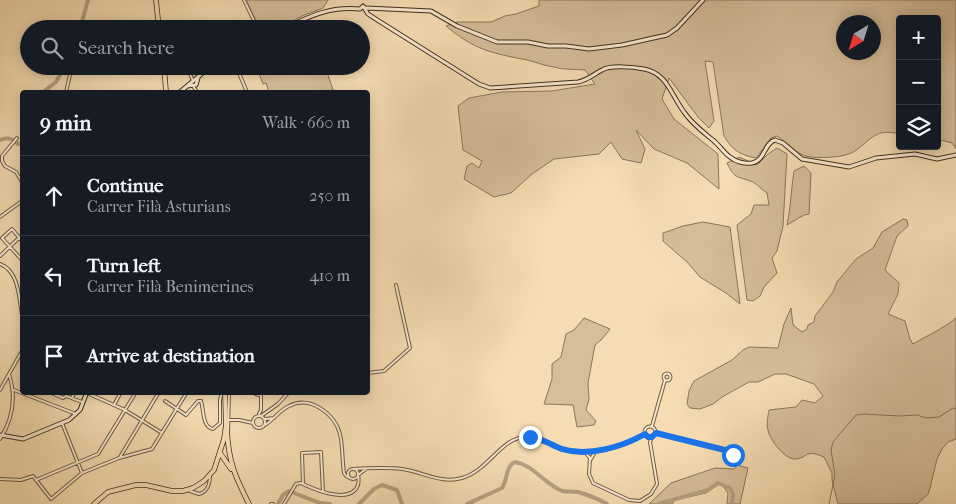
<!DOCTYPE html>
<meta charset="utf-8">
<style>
body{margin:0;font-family:"IM FELL French Canon",serif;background:#242831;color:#f1f3f6}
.controls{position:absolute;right:15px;top:15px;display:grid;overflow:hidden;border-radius:5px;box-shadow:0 2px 12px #0003}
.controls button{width:45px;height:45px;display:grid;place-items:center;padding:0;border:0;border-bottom:1px solid #363941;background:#171b24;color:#f1f3f6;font:25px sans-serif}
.compass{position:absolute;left:836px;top:15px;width:45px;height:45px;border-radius:50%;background:#171b24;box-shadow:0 2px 12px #0003;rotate:218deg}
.stop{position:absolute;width:15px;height:15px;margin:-11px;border:4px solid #1a73e8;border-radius:50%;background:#fff}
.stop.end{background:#1a73e8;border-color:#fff;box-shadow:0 1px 5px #0008}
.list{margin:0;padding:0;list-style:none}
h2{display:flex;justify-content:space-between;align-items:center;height:65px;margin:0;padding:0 20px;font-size:21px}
h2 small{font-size:16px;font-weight:400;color:#9ea1a6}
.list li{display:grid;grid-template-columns:32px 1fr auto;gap:15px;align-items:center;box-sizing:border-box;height:80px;padding:0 20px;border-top:1px solid #363941}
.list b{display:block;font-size:19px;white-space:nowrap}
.list p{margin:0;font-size:16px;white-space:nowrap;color:#9ea1a6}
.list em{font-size:16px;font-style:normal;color:#9ea1a6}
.icon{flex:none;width:28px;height:28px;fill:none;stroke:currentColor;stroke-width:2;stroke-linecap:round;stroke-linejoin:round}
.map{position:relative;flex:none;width:956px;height:504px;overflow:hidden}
.search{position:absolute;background:#171b24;box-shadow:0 2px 12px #0003;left:20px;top:20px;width:350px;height:55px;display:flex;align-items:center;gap:12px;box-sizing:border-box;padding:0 18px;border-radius:28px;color:#9ea1a6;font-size:19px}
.panel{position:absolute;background:#171b24;box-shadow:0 2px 12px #0003;left:20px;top:90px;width:350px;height:305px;border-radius:5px}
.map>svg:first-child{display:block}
</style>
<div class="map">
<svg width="956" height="504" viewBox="0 0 956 504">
<rect width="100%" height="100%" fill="#f5dcb2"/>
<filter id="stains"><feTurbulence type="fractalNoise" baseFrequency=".004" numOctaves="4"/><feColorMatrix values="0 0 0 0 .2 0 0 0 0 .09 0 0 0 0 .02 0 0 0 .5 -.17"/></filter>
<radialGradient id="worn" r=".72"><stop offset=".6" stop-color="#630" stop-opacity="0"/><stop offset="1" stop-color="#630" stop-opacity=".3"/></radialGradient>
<path fill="#d6be99" stroke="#8b765c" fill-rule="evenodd" d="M246 0H328L323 8 302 16 278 29H260Z
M539 0H956V149L952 143 937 139V19H900V134C875 128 872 139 855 151 846 158 816 159 806 156 796 154 786 141 777 136L771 138 756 158C740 155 732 150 724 136L713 62 705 61 714 121 709 128 698 117 669 78 662 99 674 119 718 154 719 189 687 163 654 149 636 130 645 149 641 163 622 159 611 142 599 154 554 159 532 174 511 193 494 197 464 179 467 166 472 163 479 168 482 161 463 150 458 106 469 98 502 92 552 91 595 84 585 70C575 69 564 70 554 67 545 66 536 62 527 60 491 53 475 50 446 26L457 22H491L505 16 516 14 539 6ZM844 22H874V52H844Z
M256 66H325L333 90 323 92H269L266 83 263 84Z
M777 148 787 154 783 226 777 251 772 258 777 273 764 287 760 296 753 301 747 300 737 225 751 214 754 205H769L767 193C762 190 758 185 753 182 738 176 735 180 727 163L739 157 757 165 768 154Z
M804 166 811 173 809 214 804 215 787 225C791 207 791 189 794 171Z
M903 219 907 220 908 226 897 236 885 270 899 283 898 294 888 314 905 321 910 339 913 344C928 335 943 329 956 318V439L948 442 942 449 937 459 930 488 928 494 917 504H838L832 480V473L824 457C803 448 809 459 794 459 784 458 770 440 768 430 766 425 768 416 769 410L796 407 802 400 815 403 823 396 814 384 786 374H775L758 382H749L722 397 713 404 700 409 690 408 687 404 689 391 694 381 732 360 743 350 749 347 778 348 784 324 791 308 793 325 802 332 807 329 808 325 814 322 815 316 833 292 837 282 856 259 873 248 882 232Z
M703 222 730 227 740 304 726 293 700 277 687 262 663 241V233L683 226Z
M584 318 610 329 602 339 595 345 588 383 589 399 586 410 596 421 594 425 577 427 573 405 544 404 552 379V364L561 357 566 334 574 330Z
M737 465 748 468 740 504H727L728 493 721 483 706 493 675 500 672 504H649L671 483 715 468 734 469Z"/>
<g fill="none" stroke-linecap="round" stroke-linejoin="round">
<path stroke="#877359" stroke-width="1" d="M472 500 473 504
M829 504 835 475 831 450 833 442 856 415 864 414 900 416 917 415 926 418 939 417 953 408 956 409"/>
<path stroke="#b7a180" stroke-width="4" d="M80 29 88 0
M43 92 56 82 65 66
M0 140C8 137 12 138 18 144H22
M278 504 283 495 289 491 320 503 330 504
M359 504 374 489 382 485 397 490 402 504
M467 504 502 488C508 479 505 467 515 462 534 465 544 484 562 491 567 492 573 491 578 492 588 495 599 499 607 504
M658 504 708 490 718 483 730 488 733 495 732 504"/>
<defs>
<path id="street" d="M244 0 258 29
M187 66 193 81
M236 66 247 92
M193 86 197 92
M66 92 72 66
M17 138 2 156V161L5 166 16 172 22 182
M0 217 22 201
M22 241 12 229 2 238 22 260
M0 256 22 235
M0 264C19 271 19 298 22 315
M368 373 384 371 410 348 396 285
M663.5 377a3.5 3.5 0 1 1 7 0a3.5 3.5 0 1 1-7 0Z
M0 390 22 351
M14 390 76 414
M49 392 63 398 66 396
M250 392 259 395
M87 393 125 410 162 433
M66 396 82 402
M72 398 75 392
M165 401 186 415 198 401H201C204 410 202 427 213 429L220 423V400L222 392
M114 405 121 392
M259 414 261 410V392
M253 422a6 6 0 1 1 12 0a6 6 0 1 1-12 0Z
M261 416 278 404 289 392
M265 419 274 418
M229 420H239L253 423
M62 423 82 473
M265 425C273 420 280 410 289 406 310 395 335 414 340 434 343 447 342 460 344 473L346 476 350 478
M652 426 665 380
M644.5 432a5.5 5.5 0 1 1 11 0a5.5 5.5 0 1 1-11 0Z
M228 432 229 392
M655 433 733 452
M0 439C13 419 16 396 9 374
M732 453a4 4 0 1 1 8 0a4 4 0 1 1-8 0Z
M584 451 590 458 589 474 593 483 629 500 640 501 651 494 657 484 650 442 652 437
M120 457 159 392
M591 459 596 450
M348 474a5 5 0 1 1 10 0a5 5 0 1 1-10 0Z
M353 469C369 468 386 467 402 469 423 472 441 484 462 478 489 470 501 438 525 437 539 436 548 444 560 448 587 458 622 448 645 434
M358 475 366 469
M0 479 21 480 33 476 51 499 82 473 119 458 152 449 187 392
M36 480 98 454 136 392
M303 484 302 453 321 452 323 492
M190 491 199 494C207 492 210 484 210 476
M271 504H273
M284 504 296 484 301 483C313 489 343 502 355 490 359 486 359 480 358 475"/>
<path id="secondary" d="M366 8 431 11 457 26 497 42H528L548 46H566L589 49 622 45 667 35 677 28 703 0
M283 29C310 16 330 6 360 9L363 6 368 14 382 23 479 84 490 88 578 82C588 80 594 74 602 70 610 65 634 67 644 69 667 73 671 95 684 112 692 124 703 132 714 141 720 146 724 153 730 157 736 162 745 164 752 163 765 161 764 143 775 140L783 143 802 159 849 167 876 158 915 154 937 159 956 155
M187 86 196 85 198 78
M180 92 211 66
M0 435 23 439 69 420 80 410 87 392"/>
<path id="primary" d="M156 0 159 29
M164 66 166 92
M227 432C229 463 235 476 249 504
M220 453 231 469
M94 504 108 492 136 485H146L172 491H183L193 488 204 481 214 470 224 439 226 425 225 392"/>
</defs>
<use href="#street" stroke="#6d5a43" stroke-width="4"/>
<use href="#secondary" stroke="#402e1e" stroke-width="5"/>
<use href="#primary" stroke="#402e1e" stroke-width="5.5"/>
<use href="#street" stroke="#f8e8cd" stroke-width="2"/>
<use href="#secondary" stroke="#f8e8cd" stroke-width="3"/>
<use href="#primary" stroke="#f5dcb2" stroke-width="4"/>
</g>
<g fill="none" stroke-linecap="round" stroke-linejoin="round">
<path stroke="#1a73e8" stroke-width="6" d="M530 437C542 438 551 445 562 449 588 457 622 447 645 434L648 437H652L656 433 733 452V455"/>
</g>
<rect width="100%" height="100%" filter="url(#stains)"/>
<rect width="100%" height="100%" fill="url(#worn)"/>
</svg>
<div class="controls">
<button>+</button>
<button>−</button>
<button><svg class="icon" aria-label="layers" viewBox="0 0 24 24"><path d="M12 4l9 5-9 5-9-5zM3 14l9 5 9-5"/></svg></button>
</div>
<svg class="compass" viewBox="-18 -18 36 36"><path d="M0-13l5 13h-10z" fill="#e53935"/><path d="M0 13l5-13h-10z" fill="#9ea1a6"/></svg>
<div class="stop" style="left:733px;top:455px"></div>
<div class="stop end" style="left:530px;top:437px"></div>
<div class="search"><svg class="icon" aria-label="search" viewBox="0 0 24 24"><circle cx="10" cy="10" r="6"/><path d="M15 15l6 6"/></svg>Search here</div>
<section class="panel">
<h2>9 min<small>Walk · 660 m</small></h2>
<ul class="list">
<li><svg class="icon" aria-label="ahead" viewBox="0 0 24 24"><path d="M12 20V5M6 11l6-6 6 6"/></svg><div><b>Continue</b><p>Carrer Filà Asturians</p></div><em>250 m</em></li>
<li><svg class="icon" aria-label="left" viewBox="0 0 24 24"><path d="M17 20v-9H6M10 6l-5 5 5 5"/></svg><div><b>Turn left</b><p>Carrer Filà Benimerines</p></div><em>410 m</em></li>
<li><svg class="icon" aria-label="arrive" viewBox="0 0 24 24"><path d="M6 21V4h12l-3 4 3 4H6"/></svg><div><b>Arrive at destination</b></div></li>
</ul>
</section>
</div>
